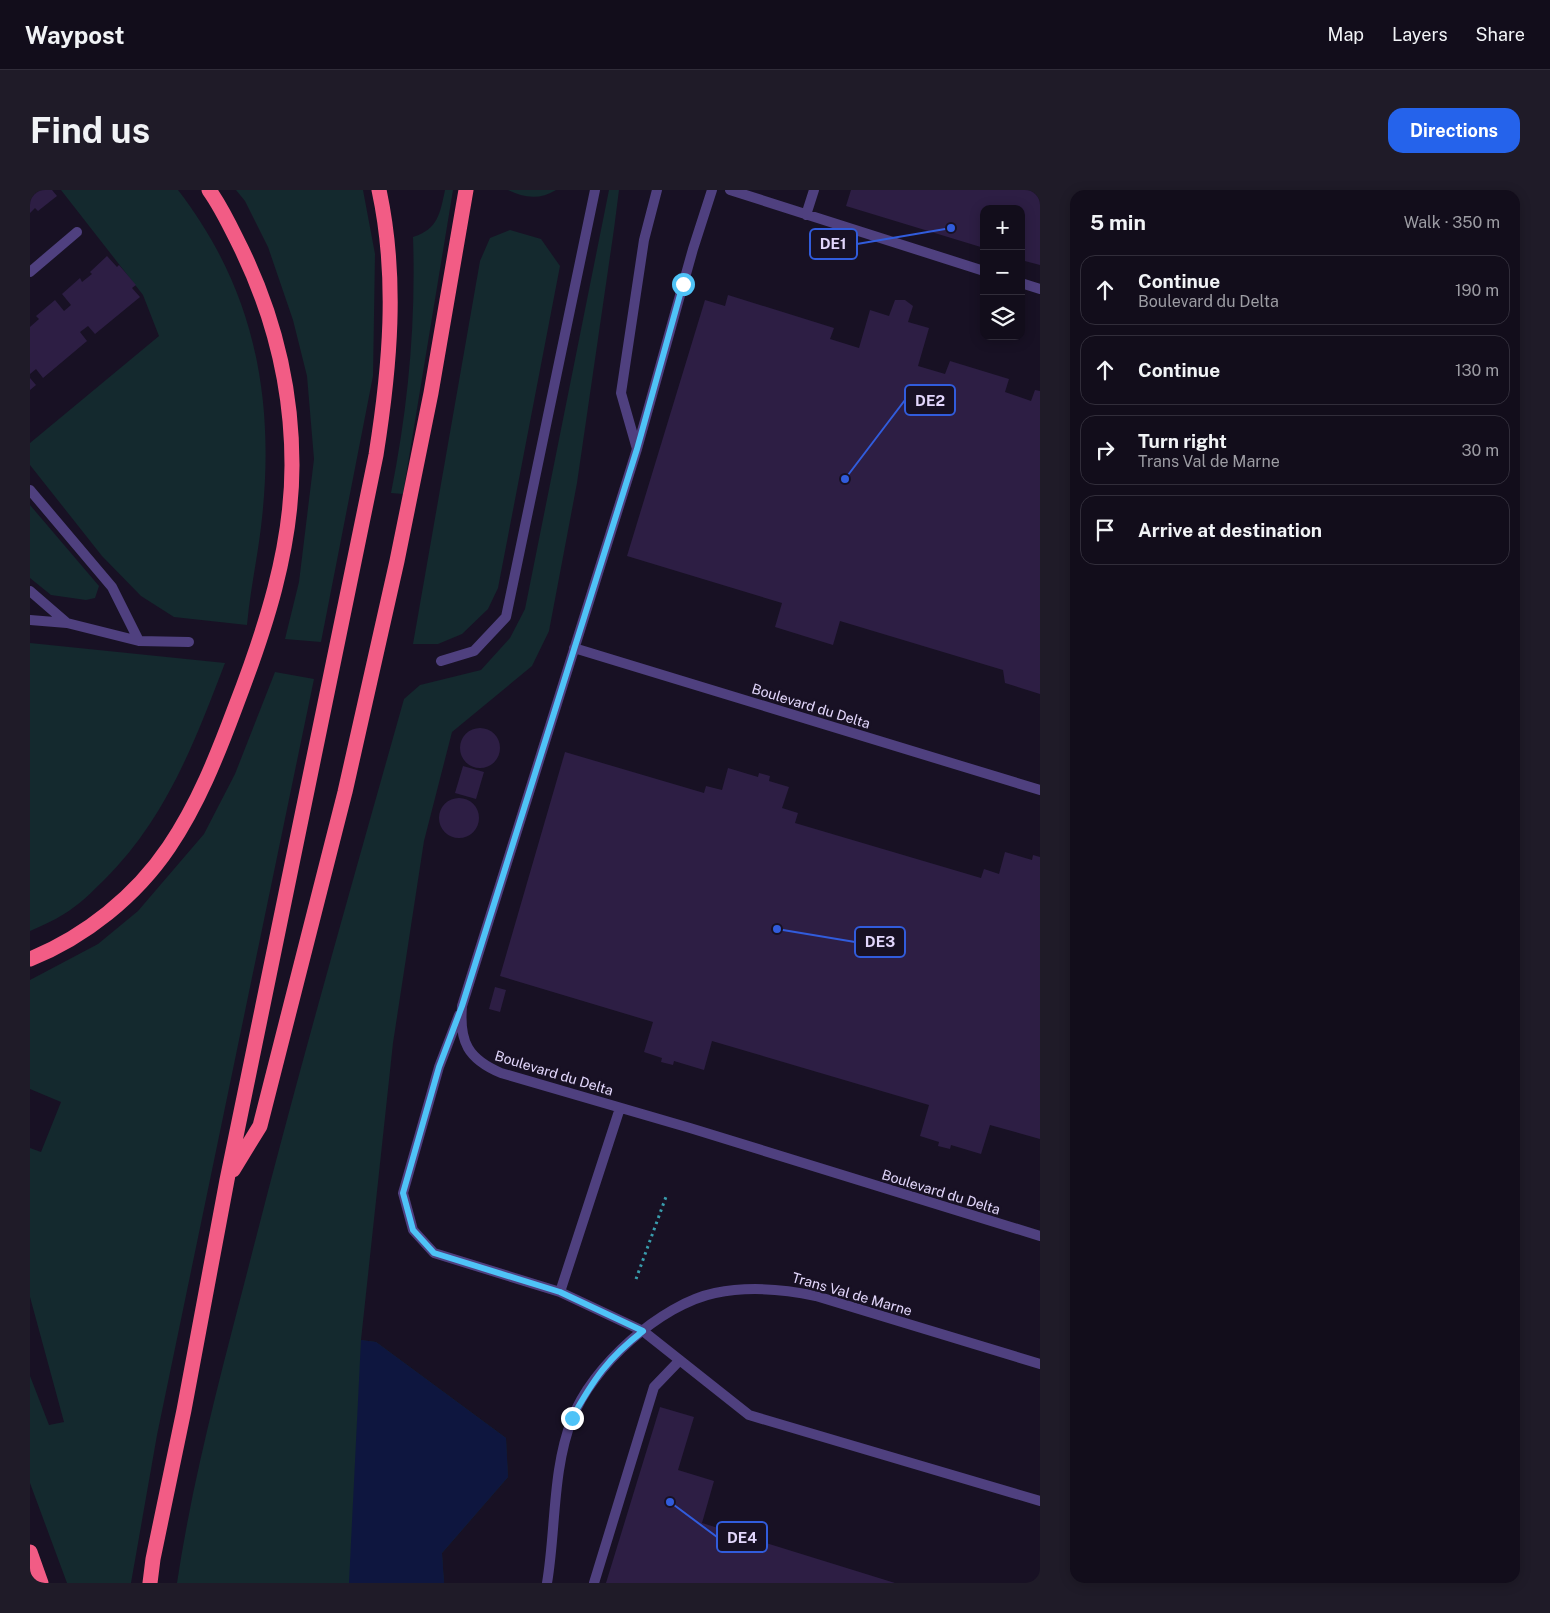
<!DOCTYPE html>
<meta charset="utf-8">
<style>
body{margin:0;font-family:"Public Sans",sans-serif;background:#1f1b28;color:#f1f3f6}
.controls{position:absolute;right:15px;top:15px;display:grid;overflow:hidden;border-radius:10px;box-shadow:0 2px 12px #0003}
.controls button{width:45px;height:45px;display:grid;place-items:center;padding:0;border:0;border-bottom:1px solid #312d3a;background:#120d1b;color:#f1f3f6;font:25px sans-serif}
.stop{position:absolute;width:15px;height:15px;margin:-11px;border:4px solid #4fc3f7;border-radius:50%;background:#fff}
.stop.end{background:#4fc3f7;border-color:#fff;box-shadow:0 1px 5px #0008}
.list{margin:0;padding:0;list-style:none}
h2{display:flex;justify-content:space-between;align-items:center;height:65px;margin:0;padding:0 20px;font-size:21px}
h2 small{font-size:16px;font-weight:400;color:#9c9ca3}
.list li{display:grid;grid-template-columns:32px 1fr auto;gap:15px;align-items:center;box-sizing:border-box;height:70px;margin:0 10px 10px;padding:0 10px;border:1px solid #312d3a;border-radius:15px}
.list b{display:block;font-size:19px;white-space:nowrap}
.list p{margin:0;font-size:16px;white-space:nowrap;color:#9c9ca3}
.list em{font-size:16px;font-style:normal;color:#9c9ca3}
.icon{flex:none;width:28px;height:28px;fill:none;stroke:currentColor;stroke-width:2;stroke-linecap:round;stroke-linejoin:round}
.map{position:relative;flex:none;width:1010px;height:1393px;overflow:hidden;border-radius:15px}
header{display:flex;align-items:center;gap:30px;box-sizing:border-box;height:70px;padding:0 25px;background:#120d1b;border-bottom:1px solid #312d3a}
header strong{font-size:24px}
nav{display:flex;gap:28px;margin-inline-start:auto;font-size:18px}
.intro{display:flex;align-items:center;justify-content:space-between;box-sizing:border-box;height:120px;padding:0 30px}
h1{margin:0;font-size:35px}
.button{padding:12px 22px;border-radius:15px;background:#2563eb;color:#fff;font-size:18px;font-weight:700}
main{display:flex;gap:30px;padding:0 30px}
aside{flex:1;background:#120d1b;border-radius:15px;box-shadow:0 2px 12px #0003}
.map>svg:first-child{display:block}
</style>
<header>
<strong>Waypost</strong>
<nav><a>Map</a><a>Layers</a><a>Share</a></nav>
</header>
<div class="intro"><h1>Find us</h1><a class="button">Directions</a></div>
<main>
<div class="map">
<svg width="1010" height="1393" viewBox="0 0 1010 1393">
<rect width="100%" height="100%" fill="#181124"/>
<path fill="#14292e" d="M31 0H148C226 101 246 212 231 337 227 370 220 402 217 435L144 427 111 406 72 366 0 275V253L129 146 113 105Z
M206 0H333L345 64 343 186 291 452 255 449 269 392 284 269 277 186 263 130 238 57 215 11Z
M415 0H423L373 304 361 303C378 218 386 134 383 47 408 39 410 24 415 0Z
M478 0H526C510 10 494 8 478 0Z
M579 0H589L584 39 547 293 519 441 502 476 422 542 394 651 363 853 331 1150 346 1152 476 1248 478 1287 412 1363 414 1393H147C163 1286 192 1180 219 1075 267 886 321 697 374 509L390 495 451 480 480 448 495 419Z
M480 40 511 49 530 76 468 398 458 419 432 444 408 454H383L450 71 460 48Z
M0 315 69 396 65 408 56 410 21 405 0 388Z
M0 453 195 473C165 551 136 629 74 690 62 702 49 715 34 724 23 731 11 736 0 741Z
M245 482 284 489 127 1245 101 1393H37L0 1293V1186L19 1235 34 1232 0 1107V958L11 962 31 912 0 899V790L68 754 108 721 174 644 205 584Z"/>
<path fill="#0e163f" d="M331 1150 346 1152 476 1248 478 1287 412 1363 414 1393H319Z"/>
<path fill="#2d1e44" d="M0 0H22L27 6 8 21 5 18 0 23Z
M821 0H1010V75L991 70V19H954V58L816 16Z
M77 66 87 77 89 75 106 95 102 98 110 107 65 144 58 136 50 142 57 151 13 188 6 179 0 184V137L9 129 6 126 25 110 34 121 41 115 32 104 50 88 52 92 62 84 60 82Z
M698 105 804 138 800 149 829 158 840 120 859 126 865 110H875L883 116 878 132 899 138 888 176 915 184 920 171 979 189 975 202 1001 211 1005 200 1010 201V504L975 493 973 480 810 431 803 455 745 437 752 413 597 366 675 110 695 116Z
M0 188 6 195 0 200Z
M430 558a20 20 0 1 1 40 0a20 20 0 1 1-40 0Z
M535 562 674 603 676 596 692 600 698 578 728 587 729 583 740 586 739 591 759 597 752 618 768 623 765 633 951 688 954 679 969 684 975 662 1002 670 1003 665 1010 667V949L960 935 951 964 921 955 920 959 908 956 909 952 890 946 899 915 682 851 674 880 644 871 643 875 631 872 632 868 614 862 623 832 470 786Z
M433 576 454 582 446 609 425 603Z
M409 628a20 20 0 1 1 40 0a20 20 0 1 1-40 0Z
M465 797 476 800 470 822 459 819Z
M630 1217 664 1227 648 1280 684 1291 672 1333 865 1393H576Z"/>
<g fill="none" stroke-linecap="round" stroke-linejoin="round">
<path stroke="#399dad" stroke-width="3" stroke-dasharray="2.5 4" stroke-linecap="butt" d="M606 1089 637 1004"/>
<path stroke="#4f407f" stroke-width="10" d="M682 0 663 59 607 259 432 816C429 852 438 869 471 883L660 938 1010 1046
M700 0 954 81
M776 25 784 0
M0 82 47 42
M991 93 1010 99
M607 259 591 203 614 50 627 0
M0 300 82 397 109 451
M0 401 37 433
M0 430 37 433 109 451 159 452
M544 458 1010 600
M411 471 444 461 476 427 565 0
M429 825 409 877 373 1003 383 1040 404 1063 530 1102 613 1141 719 1225 1010 1311
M530 1102 590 918
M517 1393C526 1340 522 1280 542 1229 561 1177 631 1114 685 1103 719 1096 753 1099 786 1106L1010 1174
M564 1393 624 1197 649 1171"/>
<path stroke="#f25c85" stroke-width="15" d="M0 769C55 747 106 706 139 657 168 614 187 566 205 518 235 440 262 359 262 275 262 198 244 126 211 58 201 38 192 18 179 0
M203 980 230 936 315 602 367 371 401 203 436 0
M0 1362 11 1393
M120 1393 123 1369 154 1220 197 990 346 265C360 177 368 88 349 0"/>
</g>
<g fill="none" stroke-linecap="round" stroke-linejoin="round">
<path stroke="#4fc3f7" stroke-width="6" d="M542 1228C563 1190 578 1168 613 1141L530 1102 404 1063 383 1040 373 1003 409 877 432 816 607 259 653 94"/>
</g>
<g text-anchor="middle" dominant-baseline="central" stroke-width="5" stroke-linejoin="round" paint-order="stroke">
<g font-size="14" fill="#e3d7fc" stroke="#181124">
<text transform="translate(781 516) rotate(17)">Boulevard du Delta</text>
<text transform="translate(524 883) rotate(17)">Boulevard du Delta</text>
<text transform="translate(911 1002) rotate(17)">Boulevard du Delta</text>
<text transform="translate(822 1104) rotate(16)">Trans Val de Marne</text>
</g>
</g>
<path fill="none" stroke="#315cdc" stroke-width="2" d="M921 38L827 54M815 289L875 210M747 739L825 752M640 1312L687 1347"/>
<g fill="#315cdc" stroke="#181124" stroke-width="2">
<circle cx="921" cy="38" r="5"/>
<circle cx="815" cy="289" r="5"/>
<circle cx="747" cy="739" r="5"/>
<circle cx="640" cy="1312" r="5"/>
</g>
<g fill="#181124" stroke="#315cdc" stroke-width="2">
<rect x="780" y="39" width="47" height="30" rx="5"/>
<rect x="875" y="195" width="50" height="30" rx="5"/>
<rect x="825" y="737" width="50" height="30" rx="5"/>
<rect x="687" y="1332" width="50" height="30" rx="5"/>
</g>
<g font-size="15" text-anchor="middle" font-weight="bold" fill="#e3d7fc">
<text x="803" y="59">DE1</text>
<text x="900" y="216">DE2</text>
<text x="850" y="757">DE3</text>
<text x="712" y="1353">DE4</text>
</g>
</svg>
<div class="controls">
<button>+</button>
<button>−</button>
<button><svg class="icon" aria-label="layers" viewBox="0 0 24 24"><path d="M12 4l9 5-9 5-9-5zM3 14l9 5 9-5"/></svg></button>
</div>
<div class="stop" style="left:653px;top:94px"></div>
<div class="stop end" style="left:542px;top:1228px"></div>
</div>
<aside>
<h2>5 min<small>Walk · 350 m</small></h2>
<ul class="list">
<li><svg class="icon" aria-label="ahead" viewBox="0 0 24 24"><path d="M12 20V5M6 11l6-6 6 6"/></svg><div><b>Continue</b><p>Boulevard du Delta</p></div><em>190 m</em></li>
<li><svg class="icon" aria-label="ahead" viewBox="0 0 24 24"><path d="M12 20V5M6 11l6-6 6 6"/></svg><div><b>Continue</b></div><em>130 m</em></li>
<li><svg class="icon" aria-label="right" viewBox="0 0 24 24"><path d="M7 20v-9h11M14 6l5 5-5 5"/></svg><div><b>Turn right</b><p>Trans Val de Marne</p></div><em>30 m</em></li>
<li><svg class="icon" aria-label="arrive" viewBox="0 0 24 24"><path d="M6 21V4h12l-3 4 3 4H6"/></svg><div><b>Arrive at destination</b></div></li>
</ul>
</aside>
</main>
